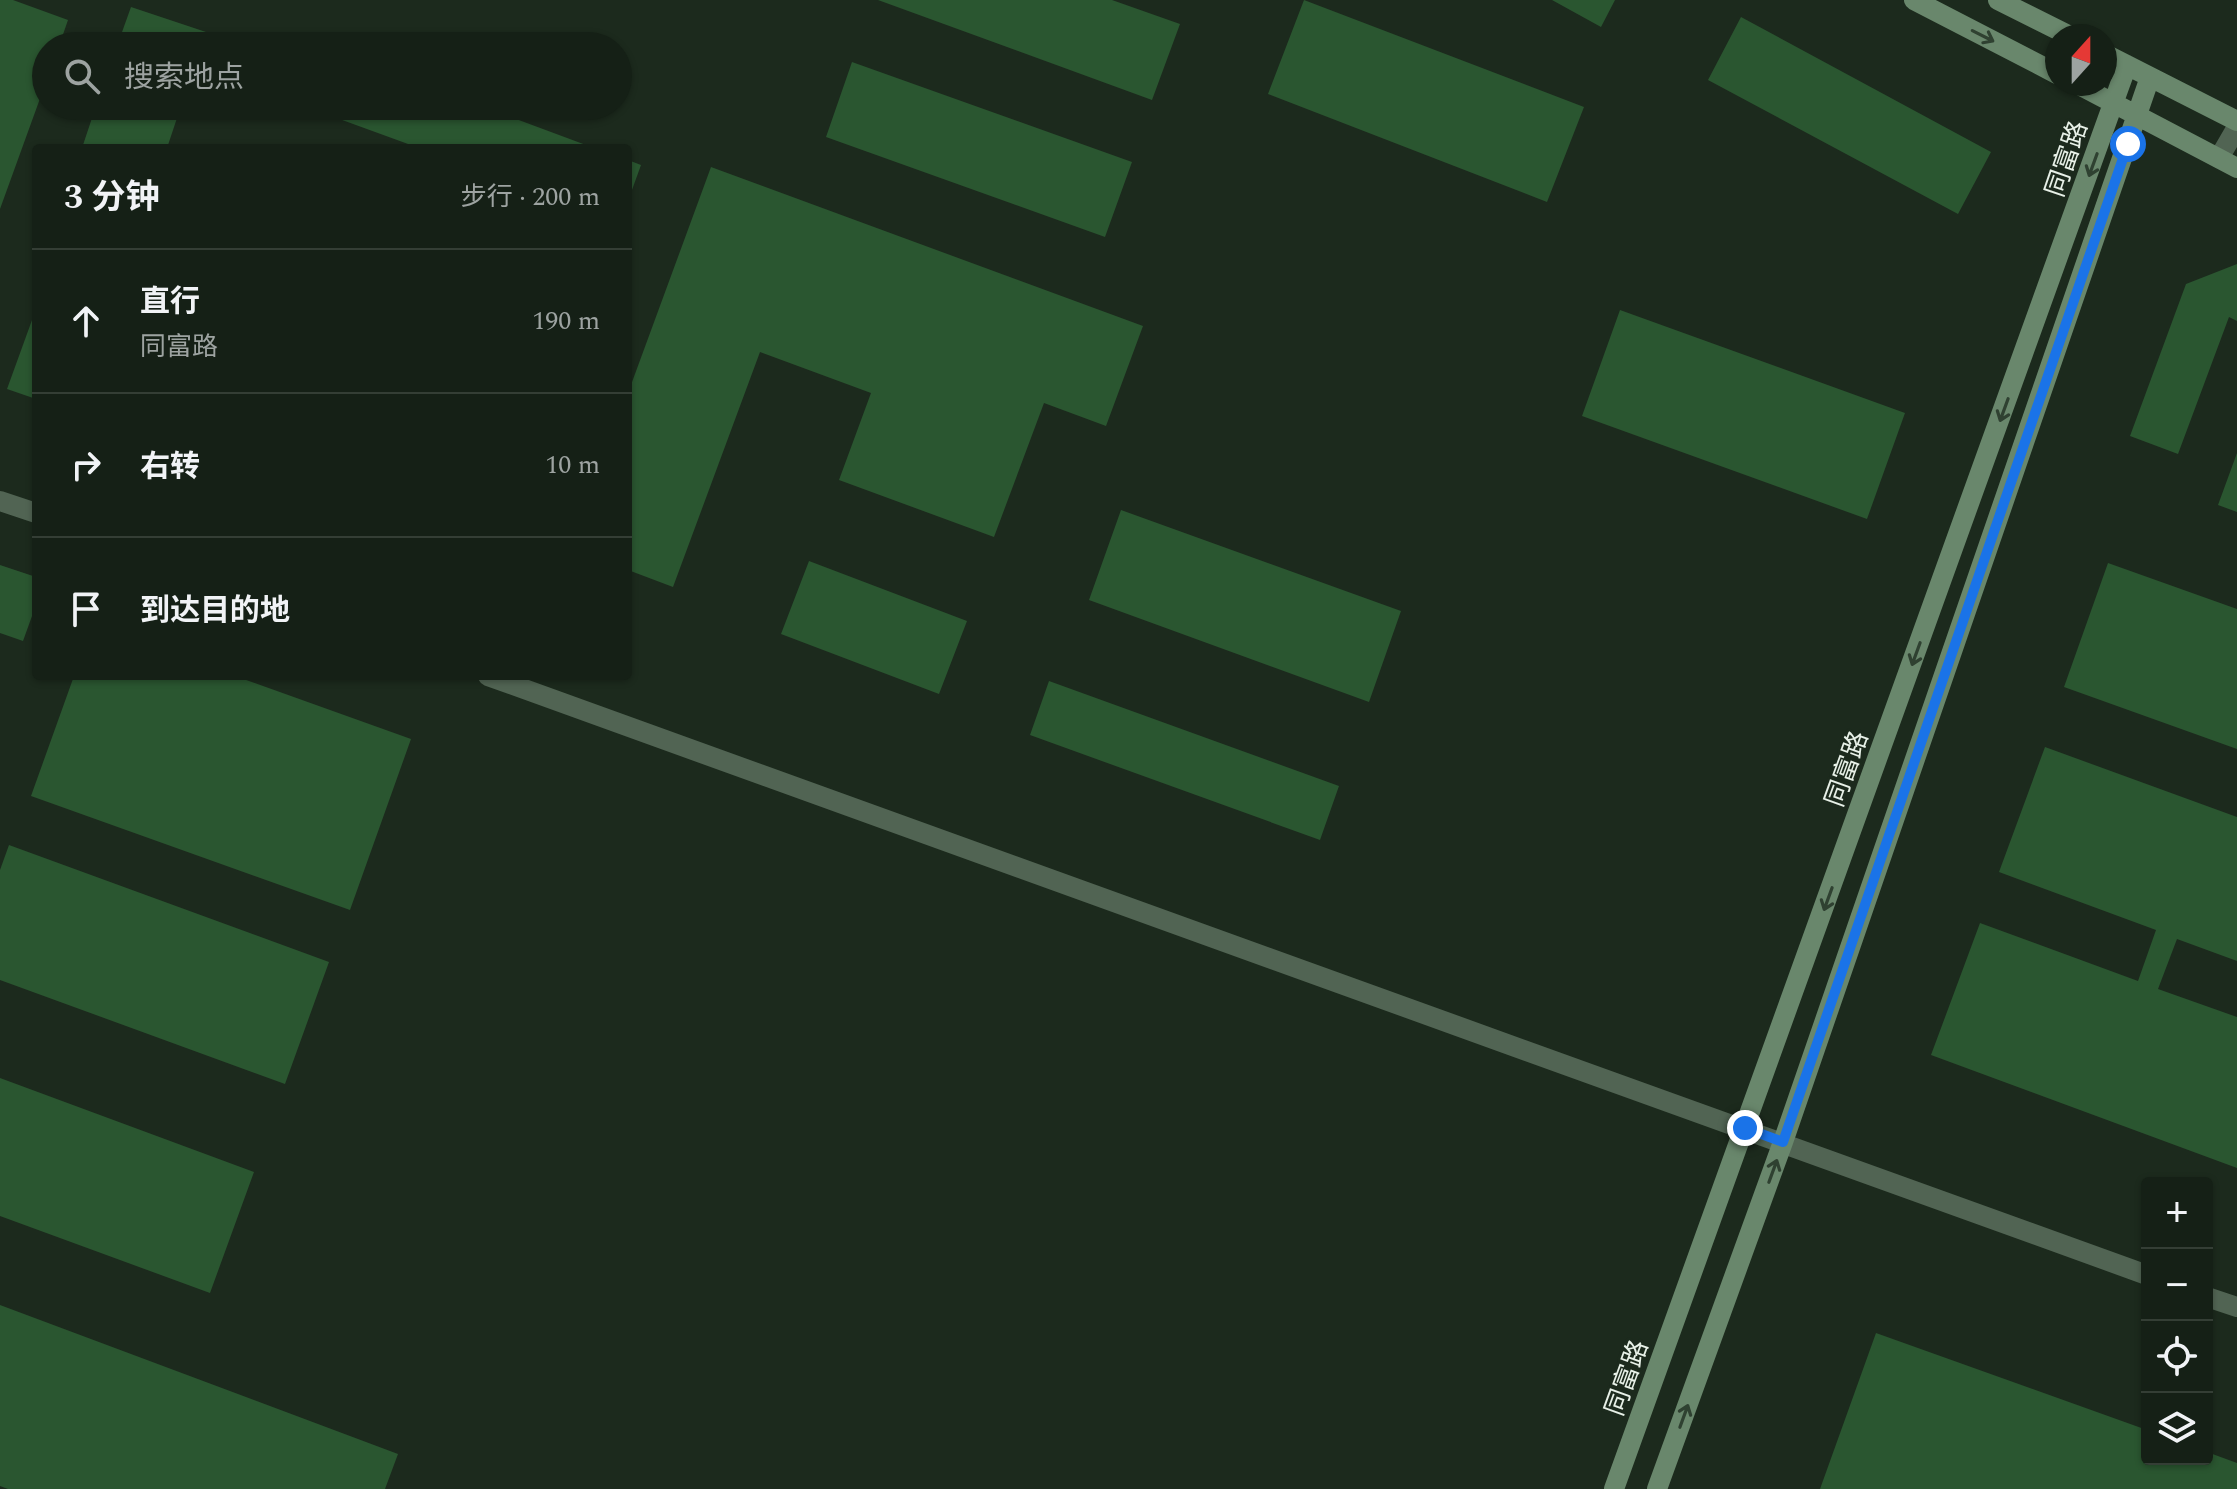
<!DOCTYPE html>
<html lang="zh">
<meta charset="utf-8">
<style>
body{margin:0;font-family:Spectral,"Noto Sans SC",serif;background:#1e281f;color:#f1f3f6}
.controls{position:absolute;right:24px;bottom:24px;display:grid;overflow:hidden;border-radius:8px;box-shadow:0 2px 6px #0004}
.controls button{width:72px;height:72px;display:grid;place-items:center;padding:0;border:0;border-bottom:2px solid #343e35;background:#152016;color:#f1f3f6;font:40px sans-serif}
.compass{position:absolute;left:2045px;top:24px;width:72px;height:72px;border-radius:50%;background:#152016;box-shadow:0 2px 6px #0004;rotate:21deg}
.stop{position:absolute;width:24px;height:24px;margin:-18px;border:6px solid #1a73e8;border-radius:50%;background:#fff}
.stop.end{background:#1a73e8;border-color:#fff;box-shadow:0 2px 8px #0008}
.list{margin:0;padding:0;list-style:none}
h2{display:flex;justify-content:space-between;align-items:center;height:104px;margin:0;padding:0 32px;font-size:34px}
h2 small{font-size:26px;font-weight:400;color:#9da3a1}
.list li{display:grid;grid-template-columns:52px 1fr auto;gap:24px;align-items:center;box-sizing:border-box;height:144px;padding:0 32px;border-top:2px solid #343e35}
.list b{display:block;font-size:30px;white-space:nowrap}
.list p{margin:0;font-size:26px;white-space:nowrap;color:#9da3a1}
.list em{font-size:26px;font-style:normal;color:#9da3a1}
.icon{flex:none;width:44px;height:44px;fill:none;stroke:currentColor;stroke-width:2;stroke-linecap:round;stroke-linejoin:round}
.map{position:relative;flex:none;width:2237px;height:1489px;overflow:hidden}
.search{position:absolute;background:#152016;box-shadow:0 2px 6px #0004;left:32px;top:32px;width:600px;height:88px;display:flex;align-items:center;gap:20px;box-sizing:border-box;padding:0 28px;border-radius:44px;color:#9da3a1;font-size:30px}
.panel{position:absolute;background:#152016;box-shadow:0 2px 6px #0004;left:32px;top:144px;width:600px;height:536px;border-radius:8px}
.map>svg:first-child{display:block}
</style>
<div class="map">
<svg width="2237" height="1489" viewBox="0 0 2237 1489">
<rect width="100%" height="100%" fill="#1c2a1d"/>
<path fill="#2a5630" d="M0 0H13L68 20 59 46H46V82L0 209Z
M878 0H1112L1180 24 1152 100Z
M1304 0 1584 107 1547 202 1268 94Z
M1552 0H1615L1601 27Z
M131 7 206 32 202 46H117Z
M1741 17 1991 152 1958 214 1708 80Z
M852 62 1132 162 1105 237 826 137Z
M96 106H181L167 148H82Z
M313 106H481L594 148H419L312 109Z
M628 160 641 165 628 201Z
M711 167 1143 326 1106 426 1044 403 994 537 839 480 871 393 760 352 673 587 628 570V393Z
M2237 264V321L2229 317 2178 454 2130 436 2186 284Z
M36 309V399L7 389Z
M1620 310 1905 413 1867 519 1582 416Z
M2237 453V512L2218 505Z
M1121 510 1401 611 1369 702 1089 600Z
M809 561 967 621 939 694 781 634Z
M2108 563 2237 609V749L2064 687Z
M0 565 36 577V605L23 641 0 633Z
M74 676H235L411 739 350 910 31 796Z
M1049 681 1339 786 1320 840 1030 735Z
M2045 747 2237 817V961L2177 939 2158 989 2237 1017V1168L1931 1055 1980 923 2138 981 2156 930 1999 872Z
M9 845 329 962 285 1084 0 980V870Z
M0 1078 254 1172 210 1293 0 1216Z
M0 1305 398 1454 385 1489H8L0 1486Z
M1876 1333 2147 1430V1459H2207V1452L2237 1463V1489H1820Z"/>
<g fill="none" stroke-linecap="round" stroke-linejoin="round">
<path stroke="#516453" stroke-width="20" d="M2219 158 2237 127
M0 501 36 513
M488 676 2147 1275
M2207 1297 2237 1307"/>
<path stroke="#69876c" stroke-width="20" d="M1914 0 2057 74
M1998 0 2070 36
M2105 54 2237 121
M2077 84 2237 168
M1614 1489 2127 65
M1657 1489 1783 1142 2150 77"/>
</g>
<defs><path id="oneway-shaft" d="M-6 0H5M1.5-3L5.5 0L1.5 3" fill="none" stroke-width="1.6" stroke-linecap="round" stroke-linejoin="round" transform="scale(2)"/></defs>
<g stroke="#2f4131">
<use href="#oneway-shaft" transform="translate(1983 36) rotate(27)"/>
<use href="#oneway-shaft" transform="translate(2093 165) rotate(110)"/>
<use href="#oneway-shaft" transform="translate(2004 410) rotate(110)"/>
<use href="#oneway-shaft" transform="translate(1916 654) rotate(110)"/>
<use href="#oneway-shaft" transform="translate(1828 899) rotate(110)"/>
<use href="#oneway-shaft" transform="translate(1773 1171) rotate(-70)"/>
<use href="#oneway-shaft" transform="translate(1684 1416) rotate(-70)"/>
</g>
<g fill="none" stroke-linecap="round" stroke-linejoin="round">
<path stroke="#1a73e8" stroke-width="10" d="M1745 1128 1783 1142 2128 144"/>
</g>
<g text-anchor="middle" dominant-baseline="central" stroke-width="6" stroke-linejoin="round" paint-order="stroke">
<g font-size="26" fill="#e8f1e8" stroke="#1c2a1d">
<text transform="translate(2067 159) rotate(-71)">同富路</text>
<text transform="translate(1847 769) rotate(-70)">同富路</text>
<text transform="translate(1627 1378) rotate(-70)">同富路</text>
</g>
</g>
</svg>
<div class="controls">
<button>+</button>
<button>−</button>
<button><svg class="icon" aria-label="locate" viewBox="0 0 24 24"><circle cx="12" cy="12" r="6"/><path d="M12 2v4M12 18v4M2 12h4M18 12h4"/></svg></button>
<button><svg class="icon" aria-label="layers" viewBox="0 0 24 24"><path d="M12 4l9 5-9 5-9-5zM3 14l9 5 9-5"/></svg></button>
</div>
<svg class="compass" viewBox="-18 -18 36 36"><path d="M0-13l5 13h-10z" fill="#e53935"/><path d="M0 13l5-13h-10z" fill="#9da3a1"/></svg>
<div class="stop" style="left:2128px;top:144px"></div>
<div class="stop end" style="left:1745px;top:1128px"></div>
<div class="search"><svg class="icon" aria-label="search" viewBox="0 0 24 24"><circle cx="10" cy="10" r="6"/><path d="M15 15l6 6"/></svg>搜索地点</div>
<section class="panel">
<h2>3 分钟<small>步行 · 200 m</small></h2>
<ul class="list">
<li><svg class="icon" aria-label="ahead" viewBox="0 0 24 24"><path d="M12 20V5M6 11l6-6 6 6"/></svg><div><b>直行</b><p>同富路</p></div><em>190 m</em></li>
<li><svg class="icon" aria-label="right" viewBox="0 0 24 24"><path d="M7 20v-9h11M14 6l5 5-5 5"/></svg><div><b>右转</b></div><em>10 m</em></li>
<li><svg class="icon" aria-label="arrive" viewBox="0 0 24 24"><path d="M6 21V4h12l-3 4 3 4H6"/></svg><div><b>到达目的地</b></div></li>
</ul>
</section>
</div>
